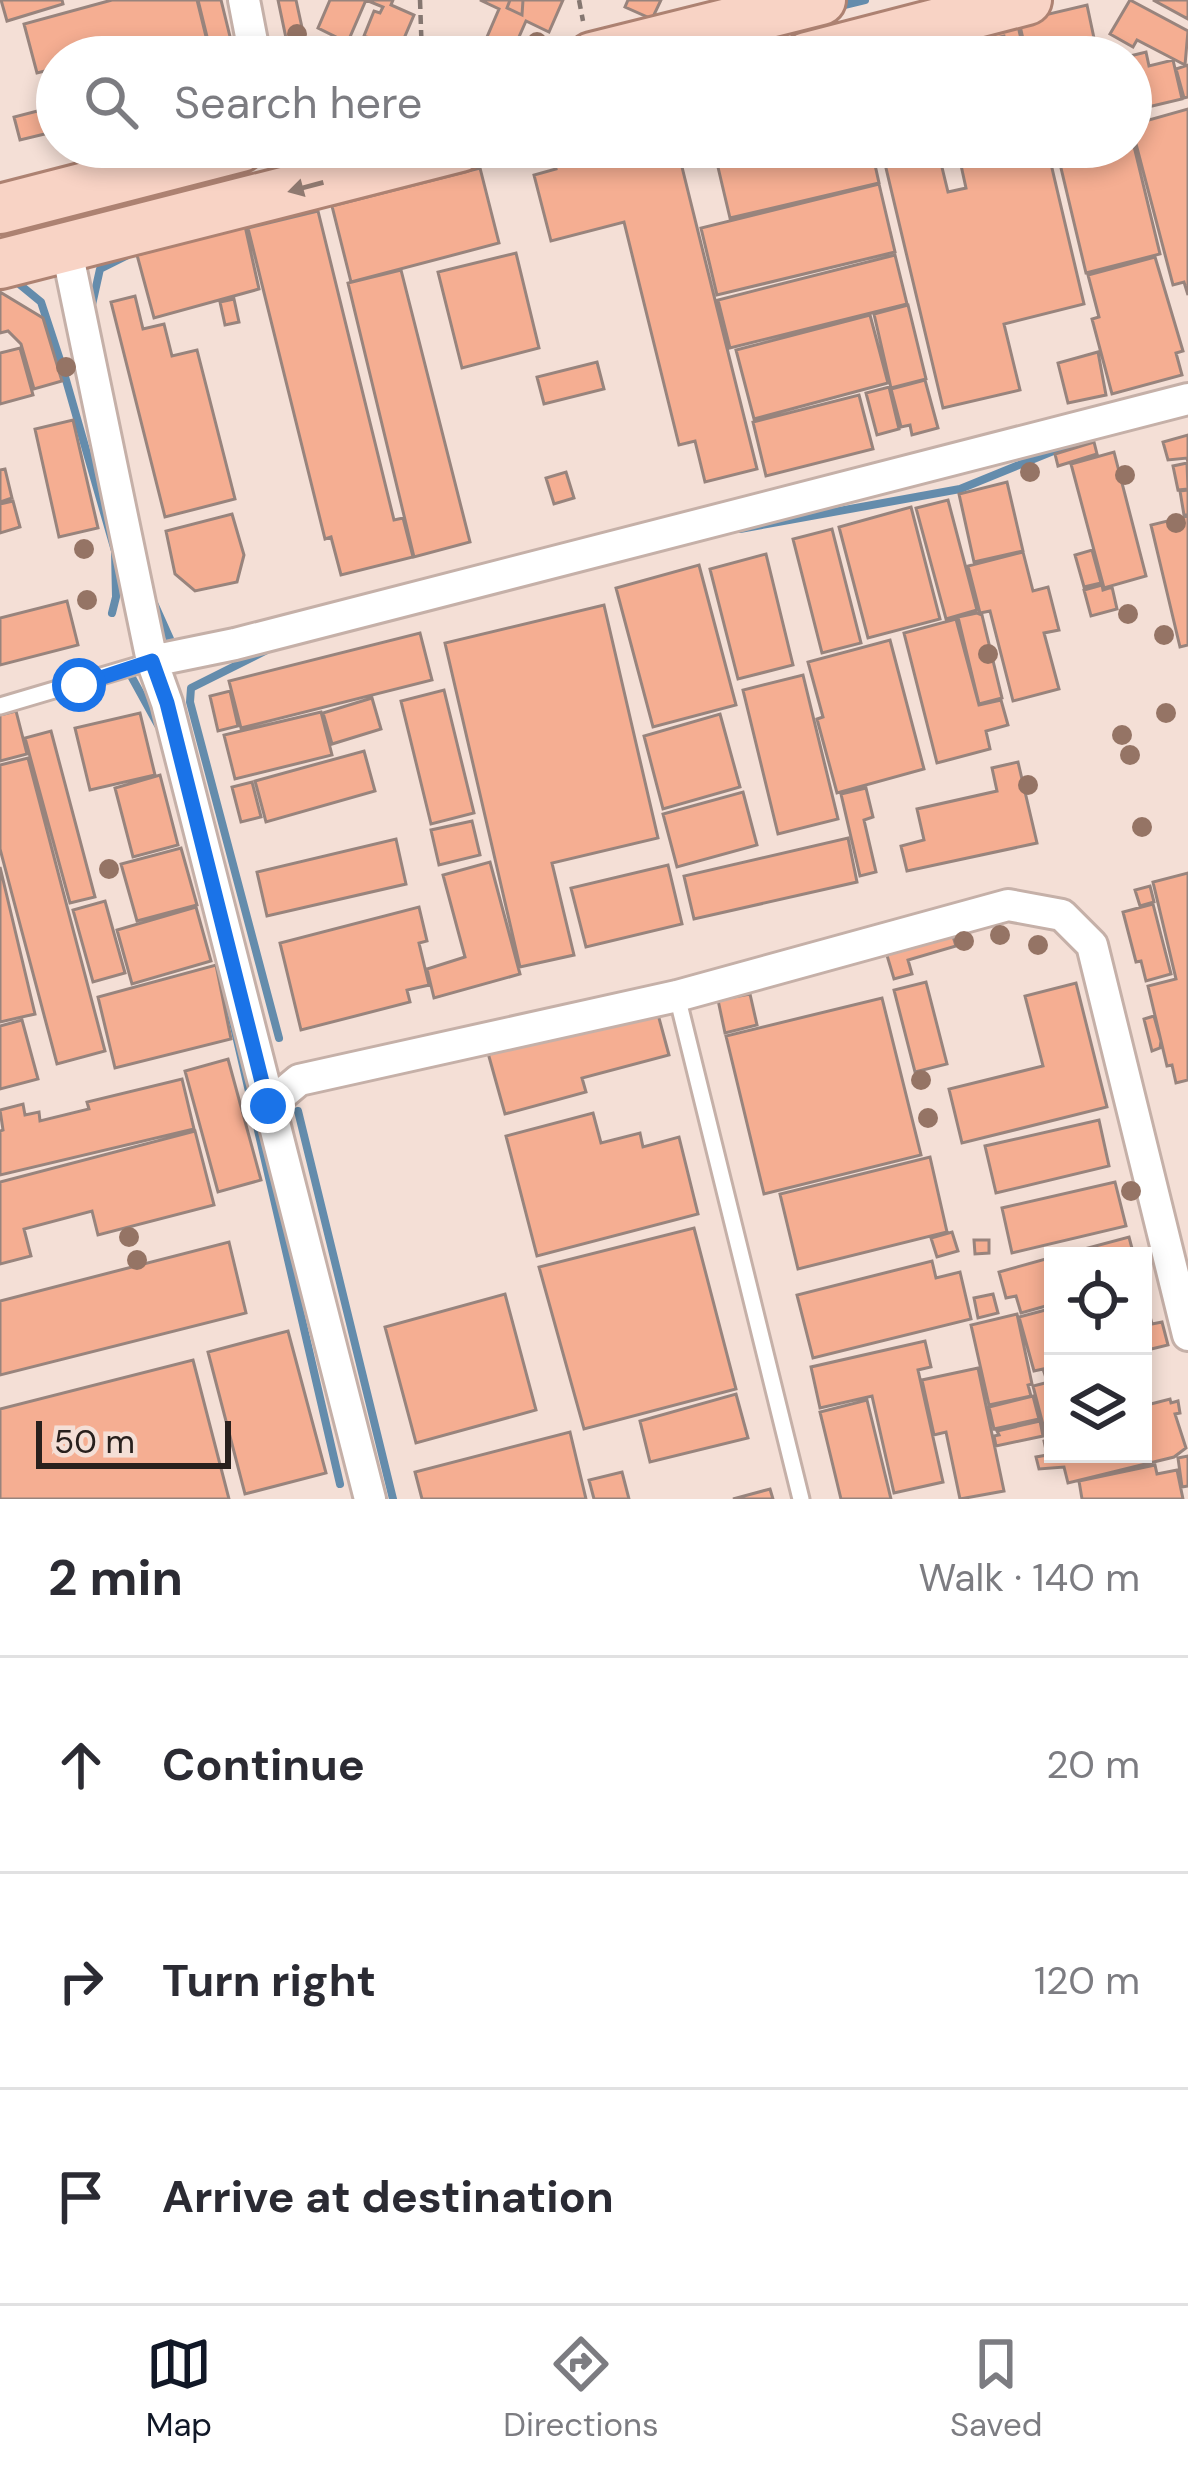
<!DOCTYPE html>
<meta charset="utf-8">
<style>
body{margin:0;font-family:"DM Sans",sans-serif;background:#f7f7f7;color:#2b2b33}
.controls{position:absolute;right:36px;bottom:36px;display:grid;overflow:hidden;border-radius:0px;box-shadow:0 6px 18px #0003}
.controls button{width:108px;height:108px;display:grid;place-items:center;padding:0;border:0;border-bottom:3px solid #e1e1e2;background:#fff;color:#2b2b33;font:60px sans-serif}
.scale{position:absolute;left:36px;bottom:30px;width:195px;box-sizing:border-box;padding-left:12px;border:6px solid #28201d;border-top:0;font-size:33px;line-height:42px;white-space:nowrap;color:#28201d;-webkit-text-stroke:9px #f4dfd6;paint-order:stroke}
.stop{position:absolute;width:36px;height:36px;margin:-27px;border:9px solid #1a73e8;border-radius:50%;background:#fff}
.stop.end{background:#1a73e8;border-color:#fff;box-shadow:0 3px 12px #0008}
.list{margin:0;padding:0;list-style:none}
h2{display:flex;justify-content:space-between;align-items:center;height:156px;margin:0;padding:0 48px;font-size:51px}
h2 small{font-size:39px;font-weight:400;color:#7c7c81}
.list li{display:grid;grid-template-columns:78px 1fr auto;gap:36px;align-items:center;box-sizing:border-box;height:216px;padding:0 48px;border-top:3px solid #e1e1e2}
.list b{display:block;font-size:45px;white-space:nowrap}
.list em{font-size:39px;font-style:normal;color:#7c7c81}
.icon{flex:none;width:66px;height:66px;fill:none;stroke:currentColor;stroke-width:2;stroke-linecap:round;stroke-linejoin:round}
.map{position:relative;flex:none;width:1188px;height:1499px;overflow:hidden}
.search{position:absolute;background:#fff;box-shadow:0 6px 18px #0003;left:36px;right:36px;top:36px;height:132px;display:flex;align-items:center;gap:30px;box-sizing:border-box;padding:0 42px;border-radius:66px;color:#7c7c81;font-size:45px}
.sheet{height:804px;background:#fff}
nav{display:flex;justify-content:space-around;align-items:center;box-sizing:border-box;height:168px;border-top:3px solid #e1e1e2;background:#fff;font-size:33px;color:#7c7c81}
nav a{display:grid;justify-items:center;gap:6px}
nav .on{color:#111827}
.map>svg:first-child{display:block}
</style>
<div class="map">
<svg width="1188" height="1499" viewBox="0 0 1188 1499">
<rect width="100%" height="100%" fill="#f4dfd6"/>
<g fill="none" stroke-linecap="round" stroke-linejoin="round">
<path stroke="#648cac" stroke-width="8" d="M836 7 865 0
M476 154 504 147
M255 155 271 150 270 147
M13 279 41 302 62 366 115 551 116 597 112 613
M92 305 100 269 128 255
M740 529 960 489 1078 441
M153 601 170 639
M267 650 191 688 190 702 279 1038
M125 674H130L158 725
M228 1001 340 1484
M298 1111 393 1499"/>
</g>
<path fill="#f5ae92" stroke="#98847d" stroke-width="3" fill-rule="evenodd" d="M1 0H62L63 4 7 21Z
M112 0H197L211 57H146L143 45 97 57H57V68L37 73 24 24Z
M198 0H221L235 57H212Z
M278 0H296L308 55 290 57Z
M330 0H393L391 5 414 15 396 57 370 52 368 57H335L342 40 318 28ZM366 0 383 7 380 13 374 11 364 36 369 38 367 44 350 37Z
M480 0H510L507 8 522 15 523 0H563L549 32 526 21 511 55 484 44 499 9Z
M510 0H523L522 15 507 8Z
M628 0H661L652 19 625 7Z
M1130 0 1188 31 1185 65 1137 40 1133 47 1110 34Z
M1153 0H1188V19Z
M1087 5 1098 57H1027L1019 21Z
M1016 17 1025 57H999L997 51 1007 49 1004 36 980 42 977 27Z
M957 30 962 47 935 55 929 37Z
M1146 52 1149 66 1173 60 1182 99 1131 111V57H1126Z
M1188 65V97L1184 98 1176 69Z
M57 106V131L20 140 14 117Z
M1188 109V295L1184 282 1173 285 1131 125Z
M1131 134 1160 254 1086 273 1056 147H1131Z
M550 147H677L757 469 705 482 695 441 679 445 624 222 551 241 534 175 556 169Z
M716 147H779L719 162Z
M788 147H871L879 183 730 218 717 163Z
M881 147H937L948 192 966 188 957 147H1047L1084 304 1004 324 1020 390 943 408Z
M480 168 499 243 351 282 332 206Z
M879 184 895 252 717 295 701 228Z
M318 211 394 520 403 518 413 557 341 575 331 537 325 539 248 228Z
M245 226 259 289 154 318 137 255Z
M516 253 539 348 462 368 438 272Z
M895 255 907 304 730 348 718 300Z
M1155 257 1183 351 1176 353 1182 375 1112 394 1092 319 1099 317 1088 275Z
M401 270 470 542 414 557 348 283Z
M0 292 43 318 62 381 34 389 21 344 8 331 0 333Z
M135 296 143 329 164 324 172 356 197 350 235 499 165 517 111 302Z
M234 299 239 322 225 325 220 302Z
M908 305 926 379 891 388 874 314Z
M870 315 888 383 754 419 736 350Z
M20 348 33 395 0 404V353Z
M1098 352 1106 395 1068 403 1058 363Z
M597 362 604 389 544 404 537 377Z
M925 380 938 428 912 435 910 425 901 427 891 389Z
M889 387 899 429 877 435 866 393Z
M859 395 873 449 766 476 753 422Z
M73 420 98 528 59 537 35 429Z
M1188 435V463L1187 458 1168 460 1163 442Z
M1094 442 1097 454 1058 466 1055 454Z
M1114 452 1146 576 1104 588 1071 464Z
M1187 463 1188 489 1178 490 1173 466Z
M5 469 12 498 0 502V470Z
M566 472 574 498 554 504 546 478Z
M1007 482 1023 551 974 562 959 494Z
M1188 490V515H1184L1180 491Z
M948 500 977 610 946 619 916 508Z
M13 501 20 527 0 533V504Z
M911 507 940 619 868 638 839 527Z
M232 514 244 555 237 582 195 591 175 574 166 531Z
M1188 516V645L1180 647 1151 525Z
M832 529 861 643 822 653 793 539Z
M1092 550 1101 583 1084 587 1075 555Z
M1023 552 1033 591 1048 587 1059 630 1044 633 1059 689 1013 701 990 611 980 613 968 566Z
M766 554 793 665 738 679 710 569Z
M699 565 736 705 653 727 616 588Z
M1102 585 1103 590 1112 587 1117 609 1091 616 1084 590Z
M67 601 78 645 0 665V618Z
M604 605 658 838 552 863 574 955 520 967 445 643Z
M977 613 982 615 1002 698 979 704 958 617Z
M956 619 979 705 1001 700 1008 725 986 731 990 749 937 763 904 633Z
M420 633 432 680 241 728 229 681Z
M890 640 924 769 837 793 817 719 823 717 808 662Z
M803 675 838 819 778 834 743 690Z
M444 690 474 813 431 824 401 701Z
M230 691 238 726 218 731 210 696Z
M372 698 381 729 332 744 323 713Z
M16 711 27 754 0 761V715Z
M321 712 332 755 235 779 224 735Z
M140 713 155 775 90 790 75 728Z
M720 714 740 787 663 809 644 736Z
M51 731 95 897 70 903 25 738Z
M364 751 375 791 266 822 255 781Z
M28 758 105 1051 57 1064 0 849V765Z
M1018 762 1037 843 907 871 901 846 924 840 917 809 997 791 992 768Z
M160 775 178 845 133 857 115 788Z
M252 782 261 817 241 822 232 787Z
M866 788 873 817 864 820 876 872 860 876 841 794Z
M743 792 757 845 677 867 663 814Z
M472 821 480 855 439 865 431 830Z
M848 838 857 882 694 919 684 876Z
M396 839 406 884 267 916 257 872Z
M181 848 197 905 137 921 121 864Z
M490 862 520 974 434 998 427 969 465 957 443 875Z
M668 865 682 924 586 947 571 888Z
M0 867 35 1014 0 1022Z
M1188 873V1080L1176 1083 1172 1065 1167 1066 1148 986 1176 979 1153 882Z
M1150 886 1154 902 1140 906 1135 890Z
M105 901 125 973 93 982 73 910Z
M1153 904 1171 974 1146 981 1141 961 1136 962 1123 912Z
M196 907 211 961 132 984 117 930Z
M419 907 427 941 419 943 429 985 407 990 410 1002 301 1030 280 943Z
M949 923 956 946 908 960 912 974 894 979 883 942Z
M216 965 231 1039 115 1068 98 997Z
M926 982 947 1064 915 1072 894 990Z
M1076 983 1107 1107 962 1143 949 1089 1043 1066 1025 996Z
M750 994 757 1025 725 1033 718 1000Z
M882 998 921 1155 764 1194 726 1036Z
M656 1007 669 1055 582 1078 586 1092 505 1114 488 1053Z
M1154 1016 1161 1041 1160 1048 1152 1051 1144 1019Z
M22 1020 38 1079 0 1089V1026Z
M228 1059 261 1180 218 1192 185 1071Z
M182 1079 194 1129 0 1175V1131L3 1130 0 1110 23 1104 25 1115 39 1112 40 1121 89 1109 87 1102Z
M593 1113 601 1143 640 1133 643 1147 679 1137 698 1214 537 1256 506 1136Z
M1099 1120 1109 1166 996 1193 985 1146Z
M195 1131 214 1205 98 1235 92 1211 24 1229 31 1256 0 1264V1182Z
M930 1157 947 1232 798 1269 780 1194Z
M1115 1182 1126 1226 1012 1253 1002 1208Z
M694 1228 736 1389 584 1429 539 1267Z
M952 1232 958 1251 937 1257 931 1238Z
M1129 1237 1134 1256H1058Z
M974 1240H989V1253L975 1254Z
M229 1242 246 1313 0 1375V1301Z
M1053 1257V1304L1021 1313 1016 1296 1006 1298 999 1272Z
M932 1261 936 1278 960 1272 971 1319 813 1358 797 1295Z
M1143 1290 1152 1324 1162 1322 1168 1345 1143 1351Z
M505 1294 536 1410 416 1443 385 1327Z
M993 1294 998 1313 978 1318 974 1298Z
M1053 1308V1376L1046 1378 1043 1369 1034 1371 1019 1317Z
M1017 1314 1032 1384 1028 1385 1031 1396 989 1405 971 1325Z
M288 1331 326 1473 245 1494 208 1352Z
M925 1341 931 1367 918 1370 943 1482 894 1493 872 1396 820 1408 811 1367Z
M193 1360 229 1499H0V1409Z
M978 1368 1004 1491 960 1499 946 1432 934 1435 922 1380Z
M1053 1381V1454H1143V1406L1170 1399 1171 1403 1178 1401 1180 1413 1175 1414 1186 1448 1174 1457 1068 1483 1064 1467 1039 1469 1036 1457 1047 1455 1044 1441 1047 1440 1033 1386Z
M736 1394 748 1438 650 1462 640 1421Z
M1033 1396 1039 1419 994 1429 989 1407Z
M867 1400 891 1499H841L820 1412Z
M1040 1421 1043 1436 996 1446 994 1436 999 1435 997 1431Z
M570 1432 586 1499H422L415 1472Z
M1188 1456V1486L1182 1487 1178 1458Z
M1155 1465 1157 1474 1177 1470 1183 1499H1082L1079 1481Z
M622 1472 629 1499H594L589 1480Z
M770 1489 773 1499H733Z"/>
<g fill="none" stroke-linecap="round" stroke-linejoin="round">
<defs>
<path id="lane" d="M0 706 152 661
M677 996 801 1499"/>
<path id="street" d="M244 0 255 57
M66 246 152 661 167 703 370 1499
M152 661 235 644 1188 399
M268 1106 299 1080 677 996 1008 905 1062 915 1092 945 1188 1335"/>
<path id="primary" d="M592 57 821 0
M807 57 1027 0
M0 209 241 147
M0 264 460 147"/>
</defs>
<use href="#lane" stroke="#c5b0a8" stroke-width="21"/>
<use href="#street" stroke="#c5b0a8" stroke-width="36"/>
<use href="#primary" stroke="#ad8272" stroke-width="54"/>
<path stroke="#857771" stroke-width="4.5" stroke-dasharray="9 6" stroke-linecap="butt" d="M420 0 422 57
M579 0 583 21"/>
<use href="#lane" stroke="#fff" stroke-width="15"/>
<use href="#street" stroke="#fff" stroke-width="30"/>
<use href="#primary" stroke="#f8d3c5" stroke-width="48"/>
</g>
<g fill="#957465">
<circle cx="297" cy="34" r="10"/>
<circle cx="537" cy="42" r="10"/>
<circle cx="66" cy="367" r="10"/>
<circle cx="1030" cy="472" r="10"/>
<circle cx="1125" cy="475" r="10"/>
<circle cx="1176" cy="523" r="10"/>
<circle cx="84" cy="549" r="10"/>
<circle cx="87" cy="600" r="10"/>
<circle cx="1128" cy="614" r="10"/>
<circle cx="1164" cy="635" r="10"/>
<circle cx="988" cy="654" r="10"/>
<circle cx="1166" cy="713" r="10"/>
<circle cx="1122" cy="735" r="10"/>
<circle cx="1130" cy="755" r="10"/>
<circle cx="1028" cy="785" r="10"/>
<circle cx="1142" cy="827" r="10"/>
<circle cx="109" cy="869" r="10"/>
<circle cx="1000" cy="935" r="10"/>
<circle cx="964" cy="941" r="10"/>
<circle cx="1038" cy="945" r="10"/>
<circle cx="921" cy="1080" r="10"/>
<circle cx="928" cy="1118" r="10"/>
<circle cx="1131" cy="1191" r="10"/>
<circle cx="129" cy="1237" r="10"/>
<circle cx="137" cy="1260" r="10"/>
</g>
<defs><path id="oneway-solid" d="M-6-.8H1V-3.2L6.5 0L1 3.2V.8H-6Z" transform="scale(3)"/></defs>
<use fill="#907a71" href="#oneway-solid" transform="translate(306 187) rotate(165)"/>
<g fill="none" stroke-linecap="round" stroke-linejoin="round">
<path stroke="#1a73e8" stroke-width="15" d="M79 685 152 661 167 703 268 1106"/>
</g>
</svg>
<div class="controls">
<button><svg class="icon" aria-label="locate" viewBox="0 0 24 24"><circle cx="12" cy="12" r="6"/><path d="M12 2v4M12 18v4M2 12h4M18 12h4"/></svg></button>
<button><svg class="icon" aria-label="layers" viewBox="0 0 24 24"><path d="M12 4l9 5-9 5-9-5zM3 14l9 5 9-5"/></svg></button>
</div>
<div class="scale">50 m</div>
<div class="stop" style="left:79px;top:685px"></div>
<div class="stop end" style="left:268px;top:1106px"></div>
<div class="search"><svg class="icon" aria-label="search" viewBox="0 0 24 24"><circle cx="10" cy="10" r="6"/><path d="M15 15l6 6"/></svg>Search here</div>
</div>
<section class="sheet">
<h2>2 min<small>Walk · 140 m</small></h2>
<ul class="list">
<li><svg class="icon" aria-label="ahead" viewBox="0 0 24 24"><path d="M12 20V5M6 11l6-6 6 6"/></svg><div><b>Continue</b></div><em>20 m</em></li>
<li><svg class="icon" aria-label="right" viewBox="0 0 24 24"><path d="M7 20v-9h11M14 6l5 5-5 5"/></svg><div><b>Turn right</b></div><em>120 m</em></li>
<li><svg class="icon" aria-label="arrive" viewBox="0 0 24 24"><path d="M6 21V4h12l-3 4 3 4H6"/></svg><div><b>Arrive at destination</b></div></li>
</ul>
</section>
<nav>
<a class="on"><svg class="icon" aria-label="map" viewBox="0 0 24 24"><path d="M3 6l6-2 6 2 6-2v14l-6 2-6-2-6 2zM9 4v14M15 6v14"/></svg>Map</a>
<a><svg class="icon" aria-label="directions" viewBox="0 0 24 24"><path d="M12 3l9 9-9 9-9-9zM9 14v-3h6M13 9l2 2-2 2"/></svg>Directions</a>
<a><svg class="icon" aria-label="saved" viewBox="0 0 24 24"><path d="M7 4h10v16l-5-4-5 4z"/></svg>Saved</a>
</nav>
